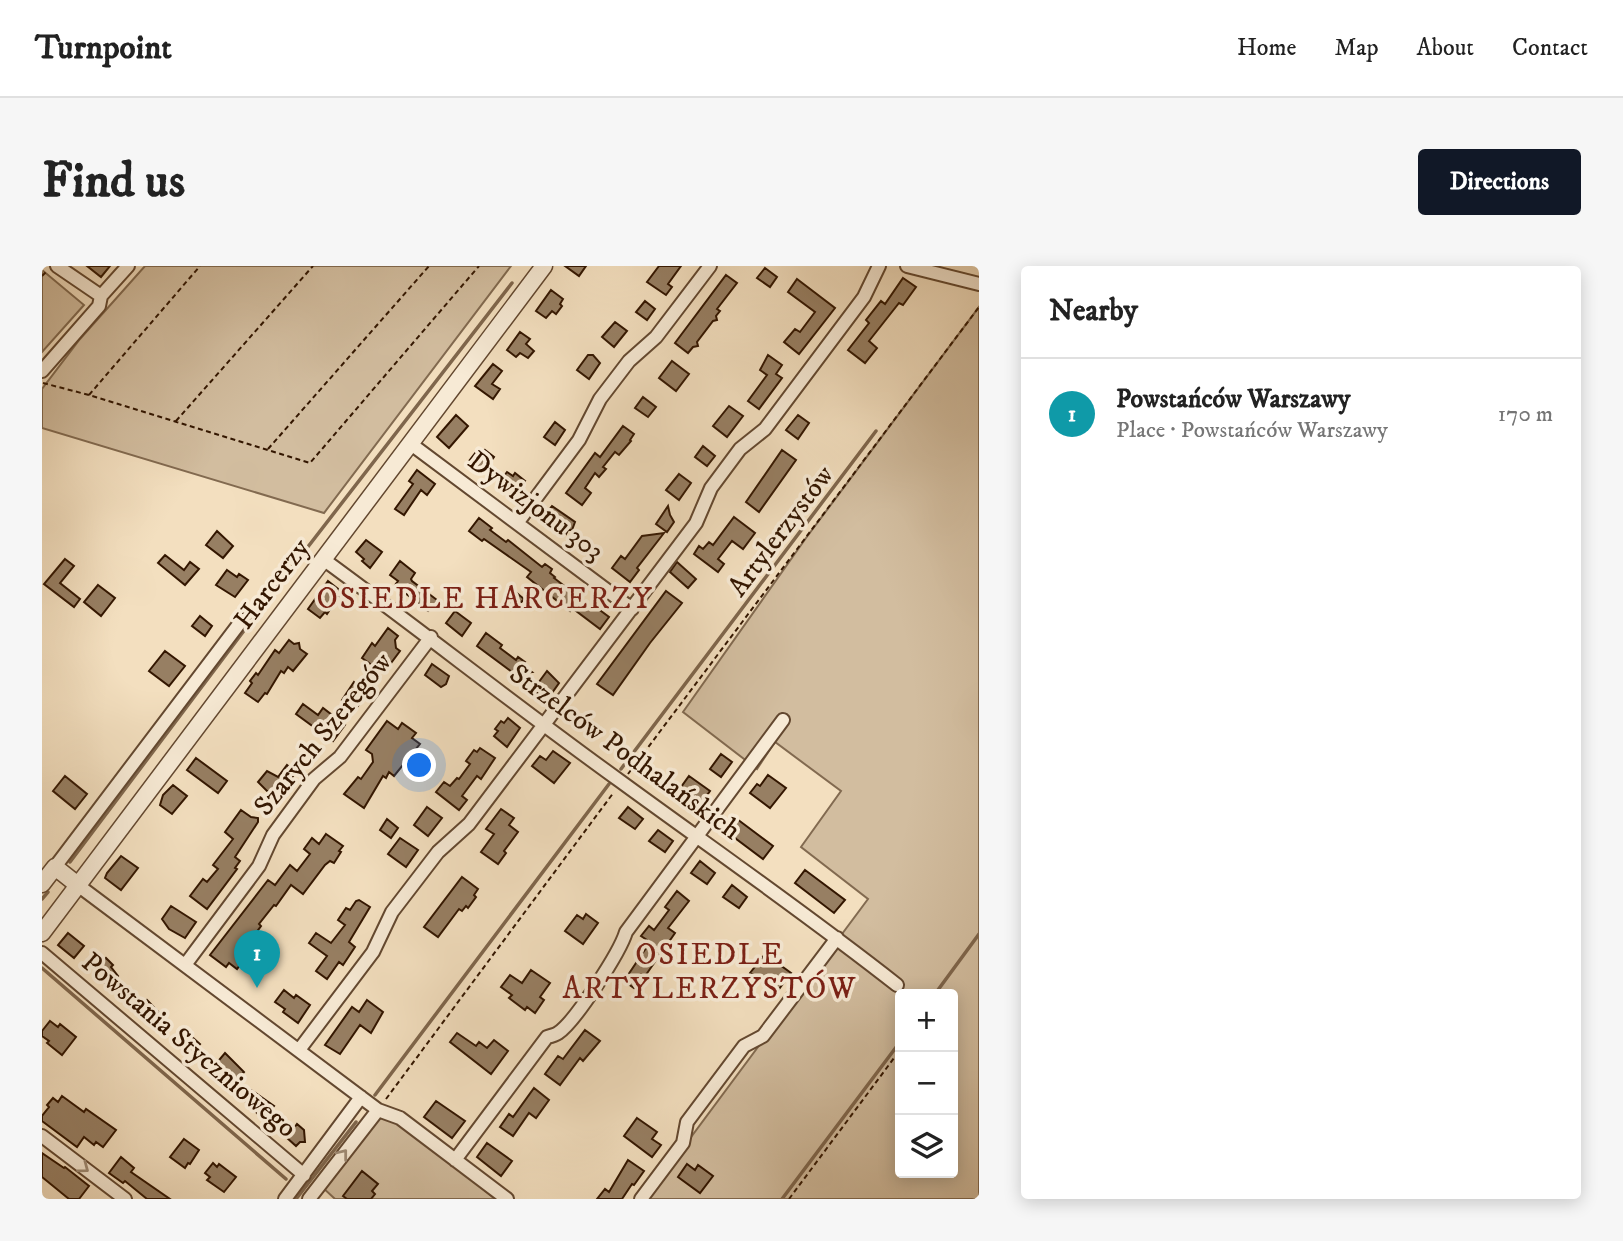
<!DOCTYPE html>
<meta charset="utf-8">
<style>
body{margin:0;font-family:"IM FELL DW Pica",serif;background:#f6f6f6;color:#222}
.controls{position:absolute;right:21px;bottom:21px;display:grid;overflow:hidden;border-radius:7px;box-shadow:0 4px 18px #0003}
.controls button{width:63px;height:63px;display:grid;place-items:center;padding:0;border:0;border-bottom:2px solid #e0e0e0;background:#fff;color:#222;font:35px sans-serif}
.you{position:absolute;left:378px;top:500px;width:24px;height:24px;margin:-18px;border:5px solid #fff;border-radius:50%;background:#1a73e8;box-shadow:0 0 0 10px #1a73e833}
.badge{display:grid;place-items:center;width:46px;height:46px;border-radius:50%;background:#111827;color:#fff;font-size:23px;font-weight:700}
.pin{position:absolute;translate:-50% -58px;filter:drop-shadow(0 2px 4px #0008)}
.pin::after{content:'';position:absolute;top:37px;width:24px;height:21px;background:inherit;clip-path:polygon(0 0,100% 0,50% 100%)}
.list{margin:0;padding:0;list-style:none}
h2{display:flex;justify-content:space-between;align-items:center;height:91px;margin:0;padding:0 28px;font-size:30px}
h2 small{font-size:23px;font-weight:400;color:#767676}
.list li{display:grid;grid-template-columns:46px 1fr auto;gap:21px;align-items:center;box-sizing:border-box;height:112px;padding:0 28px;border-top:2px solid #e0e0e0}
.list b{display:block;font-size:26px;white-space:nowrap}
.list p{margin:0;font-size:23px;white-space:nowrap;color:#767676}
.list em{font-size:23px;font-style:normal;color:#767676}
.icon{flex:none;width:38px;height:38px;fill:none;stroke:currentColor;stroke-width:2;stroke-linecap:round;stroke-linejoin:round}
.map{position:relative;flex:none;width:937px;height:933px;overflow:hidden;border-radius:7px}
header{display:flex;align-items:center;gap:42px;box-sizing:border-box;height:98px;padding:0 35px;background:#fff;border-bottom:2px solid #e0e0e0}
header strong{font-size:33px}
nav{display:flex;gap:38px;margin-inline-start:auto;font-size:24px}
.intro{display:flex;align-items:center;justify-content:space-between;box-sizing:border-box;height:168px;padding:0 42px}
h1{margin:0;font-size:49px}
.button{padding:18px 32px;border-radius:7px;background:#111827;color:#fff;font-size:24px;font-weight:700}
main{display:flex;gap:42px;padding:0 42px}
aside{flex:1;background:#fff;border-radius:7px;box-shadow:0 4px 18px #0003}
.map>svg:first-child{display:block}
</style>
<header>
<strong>Turnpoint</strong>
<nav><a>Home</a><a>Map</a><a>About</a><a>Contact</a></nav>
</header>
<div class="intro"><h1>Find us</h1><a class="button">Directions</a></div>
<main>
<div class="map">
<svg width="937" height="933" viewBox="0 0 937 933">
<rect width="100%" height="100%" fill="#f3dfbf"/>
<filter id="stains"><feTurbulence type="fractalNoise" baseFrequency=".00286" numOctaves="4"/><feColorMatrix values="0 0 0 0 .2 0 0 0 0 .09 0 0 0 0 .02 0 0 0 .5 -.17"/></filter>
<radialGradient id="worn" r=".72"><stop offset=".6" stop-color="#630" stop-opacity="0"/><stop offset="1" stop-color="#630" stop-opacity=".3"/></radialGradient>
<path fill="#d2bd9f" stroke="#826a50" stroke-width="2" fill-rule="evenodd" d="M103 0H469L282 247 0 162V123L38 73Z
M0 4 42 39 0 86Z
M937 41V933H603L826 633 759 581 799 525 733 476 715 503 641 446 764 272ZM858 728H911V907H858Z
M345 843 453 933H293L279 920Z"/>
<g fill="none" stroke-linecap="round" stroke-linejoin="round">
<path stroke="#7f664c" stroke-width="3.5" d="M579 503 834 165
M28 596 231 326 470 17
M0 633 6 626
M0 702 244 913
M893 728 937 668
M333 829 567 518
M254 933 314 856
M740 933 858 776"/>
</g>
<path fill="#977f63" stroke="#331600" stroke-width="2" d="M45 0H68L59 11Z
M523 0H544L537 10Z
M617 0H639L626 18 630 21 624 29 605 16Z
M723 2 735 11 728 21 715 12Z
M684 9 695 17 675 43 678 45 674 50 675 54 671 55 655 76 656 80 651 81 646 87 633 77Z
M861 12 874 21 861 39 857 37 827 75 835 82 823 97 806 84 827 57 824 54 839 35 843 38Z
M755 13 793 42 757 88 742 76 753 63 758 66 773 46 746 26Z
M509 24 521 33 518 38 520 40 514 48 510 45 504 52 494 45Z
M603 35 613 43 605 54 594 46Z
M573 56 585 65 572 81 560 71Z
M478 66 488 73 484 78 492 85 486 92 478 87 474 91 465 84Z
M546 89H551L558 97 547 113 535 104Z
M726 89 740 99 734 108 740 112 717 143 706 135 725 109 718 104Z
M630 95 647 108 634 125 617 112Z
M451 98 460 105 450 118 458 123 451 133 433 120Z
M601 131 614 141 606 151 593 142Z
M687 140 701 150 685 171 671 160Z
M414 149 426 160 407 182 395 171Z
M756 149 767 157 756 173 744 164Z
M513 156 523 164 513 179 502 171Z
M581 160 592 168 588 174 589 175 577 189 573 186 561 201 564 203 557 211 553 207 543 222 549 227 540 239 524 227 553 187 558 191Z
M661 180 673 190 665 200 653 191Z
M443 184 452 191 441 206 427 195 434 186 439 189Z
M740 184 754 194 717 246 704 236Z
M375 204 393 218 385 229 379 224 362 249 353 243 371 218 367 215Z
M465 206 471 210 473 207 483 215 474 227 459 214Z
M637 208 649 217 637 234 624 224Z
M510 240 533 256 530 264H526L524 268 502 250Z
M626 240 628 249 632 256 625 266 614 258Z
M692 251 713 267 701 283 690 275 676 293 682 298 676 306 652 288 657 280 661 283 667 276 671 279Z
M437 252 450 262 448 264 464 276 466 274 500 301 503 298 510 303 508 307 513 311 512 312 550 341 551 339 567 351 558 363 530 342 528 345 485 311 489 306 442 273 440 275 427 265Z
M175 265 191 280 181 292 164 279Z
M622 267 595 302 597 304 588 316 570 302 579 290 583 293 600 270Z
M324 274 340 286 328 302 320 295 322 293 314 286Z
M123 289 142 304 148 296 157 303 143 319 116 297Z
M23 293 32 300 18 317 38 333 32 341 2 318Z
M358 295 373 307 369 313 370 315 395 334 393 339 386 345 353 319 356 315 348 309Z
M635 296 654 313 646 322 628 306Z
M185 304 195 311 197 308 206 314 193 331 174 319Z
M286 315 300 326 285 348 283 346 278 352 266 343Z
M56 319 73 332 59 350 42 336Z
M470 323 482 333 475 341 463 332Z
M624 325 640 337 608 377 571 429 555 418Z
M413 345 429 357 420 370 404 357Z
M158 350 170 360 163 370 150 360Z
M346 362 356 370 353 374 354 382 358 385 346 401 339 396 334 402 320 392 330 377 333 380Z
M444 367 460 379 458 382 474 394 476 391 483 396 481 399 490 406 482 407 478 412 435 380Z
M247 374 252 378 257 377 258 383 265 388 251 405 246 401 242 407 239 405 225 428 223 427 216 436 203 427 210 417 208 415 214 407 216 409 233 384 237 387Z
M123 385 143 400 127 420 107 405Z
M390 398 407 410 404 418 399 421 383 409Z
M505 405 517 417 505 434 491 424Z
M312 416 326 426 313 444 300 434Z
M261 438 276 449 281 442 303 459 291 475 254 448Z
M466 452 478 462 465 481 452 470 456 465 453 463 459 455 462 457Z
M345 455 356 463 360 457 374 467 370 472 378 478 352 510 347 506 344 512 341 510 322 542 302 528 316 511 319 513 331 496 330 488 324 484Z
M438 482 453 492 439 513 435 510 420 530 425 534 417 544 394 526 402 516 408 520 415 512 417 513 428 498 424 495 432 484 435 486Z
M511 485 528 497 512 517 490 500 498 490 504 494Z
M679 488 690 496 679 511 668 503Z
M154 492 185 515 176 527 145 504Z
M245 499 254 506 236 531 225 525 216 516 225 505 236 511Z
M726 509 744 522 728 542 708 527 715 518 718 520Z
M23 510 45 528 33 543 11 525Z
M647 510 668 525 655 543 634 528Z
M131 519 145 530 130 548 118 539 121 529Z
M385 541 400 552 386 570 372 559Z
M586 541 601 553 593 563 577 552Z
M459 543 472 552 467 559 476 566 462 585 464 587 456 598 439 586 452 568 444 563Z
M199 544 209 551 216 552V556L193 591 198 595 193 602 195 603 165 643 148 630 161 613 165 616 176 603 171 599 191 573 183 566Z
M691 550 731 580 721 593 681 563Z
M345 553 356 562 349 572 338 564Z
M616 564 631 575 623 586 607 575Z
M284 568 301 580 297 585 299 586 292 597 288 595 283 599 261 628 249 619 234 640 232 639 217 658 219 660 202 683 207 687 195 703 187 697 184 701 168 689 226 614 233 619 248 599 255 605 268 588 262 583 270 572 277 578Z
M358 572 376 584 364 601 346 588Z
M79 590 96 602 79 624 63 612 65 607Z
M658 595 673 607 665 618 649 607Z
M763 604 803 634 792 647 753 617Z
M420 611 436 623 432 629 434 631 426 642 424 640 420 645 417 643 396 671 382 661Z
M690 619 705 631 697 642 681 631Z
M635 625 647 635 626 662 633 667 601 713 599 712 592 722 582 715 608 676 599 670 607 660 612 664 627 644 623 641Z
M317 634 328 641 307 676 313 681 301 699 297 696 285 713 274 705 285 690 267 677 274 667 289 677 303 659 296 654 304 642 308 644 314 635Z
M129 640 154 656 143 672 127 663 120 653Z
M544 648 556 657 541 678 523 665 535 649 541 653Z
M26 667 42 680 32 692 16 679Z
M723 688 749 707 734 727 708 707Z
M64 692 71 699 69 701 76 710 67 721 52 706Z
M489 704 508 717 498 731 502 734 493 747 485 741 483 744 467 732 470 729 459 721 468 709 480 717Z
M242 724 252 732 254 729 268 739 256 757 241 746 243 743 233 736Z
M105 734 124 754 117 762 95 746Z
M325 734 341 746 329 767 318 759 298 788 283 779 310 741 317 746Z
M8 755 16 761 18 758 34 771 20 789 5 777 7 775 0 770V765Z
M141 763 158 778 148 790 130 776Z
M543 764 558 775 541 795 538 792 518 819 503 808 516 790 521 793Z
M415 767 434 780 437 776 445 782 452 774 466 785 449 808 408 776Z
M183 787 202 806 189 822 167 806Z
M492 822 507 834 494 852 487 847 471 870 458 861 467 848 471 851Z
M209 824 232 840 221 853 201 833Z
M20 830 42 846 44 843 74 864 61 881 54 876 52 879 42 871 35 881 0 855V850L7 841 5 839 11 832 16 836Z
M394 835 423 855 410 872 382 851Z
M595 852 615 866 610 873 619 879 610 891 582 870Z
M244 855 252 862 255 858 262 864 263 876H258L254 880 244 871 237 864Z
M142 873 157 884 148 898 146 897 143 902 128 891Z
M445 877 470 895 459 910 435 891Z
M0 887 22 902 23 901 47 920 37 933H27L0 911Z
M79 891 92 902 89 906 128 933H105L83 915 81 917 67 907Z
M586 894 602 905 592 919 590 918 580 933H555L563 923 567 926Z
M171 897 175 901 177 898 194 911 182 926 165 914 168 911 163 907Z
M645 898 653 904 656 899 671 910 658 927 636 911Z
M320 905 336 918 330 925 333 928 329 933H305L301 930Z"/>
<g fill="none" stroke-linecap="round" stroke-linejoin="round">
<defs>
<path id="minor" d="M15 0 59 30
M865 0 937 18
M0 105 57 40 59 30 86 0
M369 178 590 343
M476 256 537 174 558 133 587 95 614 71 668 0
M281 293C381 366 478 443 578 515 671 583 765 648 855 719
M13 601 200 354
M37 620 336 844 358 852 465 933
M0 687 262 909
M143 699 217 600 231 569 272 513 298 491 389 371
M257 784 331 686 350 646 396 586 427 558 654 257 669 222 698 183 723 163 822 31 837 0
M0 870 83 933
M413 894 505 771C509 770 513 769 516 767 533 756 578 686 584 666L741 454
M243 933 319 831
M267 933 336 844
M599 933 641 877 645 856 702 780 721 770 795 672"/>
<path id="tertiary" d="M0 618 13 601 37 620
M0 667 502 0"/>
</defs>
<use href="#minor" stroke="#634830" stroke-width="16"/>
<use href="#tertiary" stroke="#634830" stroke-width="19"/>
<path stroke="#331600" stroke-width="2" stroke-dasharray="5 3.5" stroke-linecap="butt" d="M0 10 4 6
M1 117 47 129 268 197 437 0
M47 129 158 0
M134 155 271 0
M226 183 387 0
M586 508 937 41
M344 833 572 526
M747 933 858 784"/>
<use href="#minor" stroke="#f7ead5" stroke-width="12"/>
<use href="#tertiary" stroke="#f7ead5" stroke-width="16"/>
</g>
<defs><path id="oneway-chevron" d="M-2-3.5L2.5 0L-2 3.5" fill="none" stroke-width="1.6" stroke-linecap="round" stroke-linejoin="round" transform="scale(1.75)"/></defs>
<g stroke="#9f8b75">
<use href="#oneway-chevron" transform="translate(301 888) rotate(-52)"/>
<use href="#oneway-chevron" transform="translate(42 902) rotate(37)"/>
</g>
<g text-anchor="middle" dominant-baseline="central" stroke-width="7" stroke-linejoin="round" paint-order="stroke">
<g font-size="28" fill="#331600" stroke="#f7ead5">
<text transform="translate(494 240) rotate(37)">Dywizjonu 303</text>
<text transform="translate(739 265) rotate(-53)">Artylerzystów</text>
<text transform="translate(230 318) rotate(-53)">Harcerzy</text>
<text transform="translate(281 468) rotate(-51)">Szarych Szeregów</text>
<text transform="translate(583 486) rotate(36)">Strzelców Podhalańskich</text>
<text transform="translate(147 779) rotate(40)">Powstania Styczniowego</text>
</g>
<g font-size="30" letter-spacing="2" fill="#7a1f14" stroke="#f7ead5">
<text x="443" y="333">OSIEDLE HARCERZY</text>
<text x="668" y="689">OSIEDLE<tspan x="668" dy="34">ARTYLERZYSTÓW</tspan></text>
</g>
</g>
<rect width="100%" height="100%" filter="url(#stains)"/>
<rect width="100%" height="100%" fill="url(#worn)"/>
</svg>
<div class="controls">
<button>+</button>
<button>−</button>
<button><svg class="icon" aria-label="layers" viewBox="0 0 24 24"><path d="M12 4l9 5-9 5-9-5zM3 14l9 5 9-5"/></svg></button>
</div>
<div class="you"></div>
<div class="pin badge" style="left:215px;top:722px;background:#0f9aa8">1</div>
</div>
<aside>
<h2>Nearby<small></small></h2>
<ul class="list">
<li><span class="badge" style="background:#0f9aa8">1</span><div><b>Powstańców Warszawy</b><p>Place · Powstańców Warszawy</p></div><em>170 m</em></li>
</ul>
</aside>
</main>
